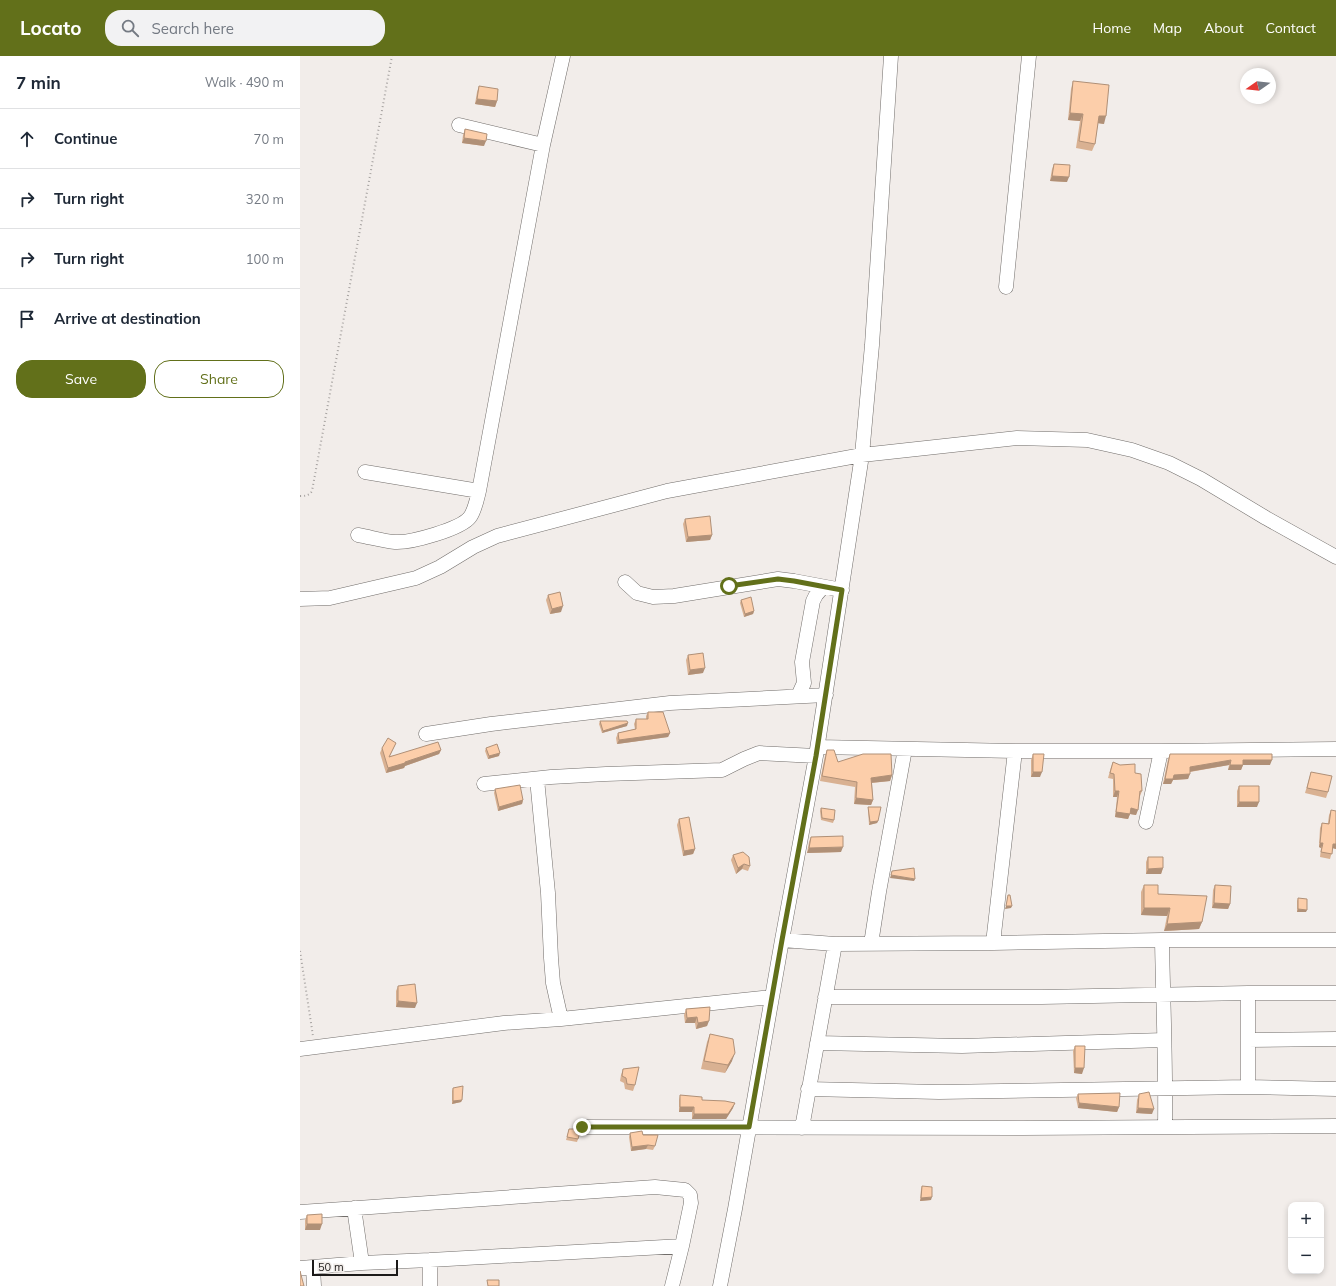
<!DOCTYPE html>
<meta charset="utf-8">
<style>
body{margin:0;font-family:Mulish,sans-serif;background:#f2f2f3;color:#1f2937}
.controls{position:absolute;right:12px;bottom:12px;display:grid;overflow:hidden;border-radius:8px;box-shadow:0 2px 6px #0003}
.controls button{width:36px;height:36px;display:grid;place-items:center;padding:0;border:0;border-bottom:1px solid #e0e1e3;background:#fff;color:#1f2937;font:20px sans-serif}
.compass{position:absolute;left:940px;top:12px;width:36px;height:36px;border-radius:50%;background:#fff;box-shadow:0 2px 6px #0003;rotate:256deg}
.scale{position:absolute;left:12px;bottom:10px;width:86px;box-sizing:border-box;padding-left:4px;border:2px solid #1c1a19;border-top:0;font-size:11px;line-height:14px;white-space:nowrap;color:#1c1a19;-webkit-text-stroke:3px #f2edea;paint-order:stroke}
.stop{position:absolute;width:12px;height:12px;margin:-9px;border:3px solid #62701a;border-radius:50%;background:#fff}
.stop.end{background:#62701a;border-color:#fff;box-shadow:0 1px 4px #0008}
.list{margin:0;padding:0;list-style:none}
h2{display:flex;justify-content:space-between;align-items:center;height:52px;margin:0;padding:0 16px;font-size:17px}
h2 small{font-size:13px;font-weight:400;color:#747a83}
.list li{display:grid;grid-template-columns:26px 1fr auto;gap:12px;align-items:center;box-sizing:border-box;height:60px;padding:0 16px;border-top:1px solid #e0e1e3}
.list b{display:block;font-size:15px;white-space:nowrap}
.list em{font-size:13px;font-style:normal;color:#747a83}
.actions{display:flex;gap:8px;padding:12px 16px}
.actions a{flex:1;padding:9px 0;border:1px solid #62701a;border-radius:16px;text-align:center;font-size:14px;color:#62701a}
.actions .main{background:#62701a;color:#fff}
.icon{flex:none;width:22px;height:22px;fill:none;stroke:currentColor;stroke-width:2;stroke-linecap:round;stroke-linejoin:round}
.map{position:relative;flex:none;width:1036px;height:1230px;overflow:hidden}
header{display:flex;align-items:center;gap:24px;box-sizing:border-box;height:56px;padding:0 20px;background:#62701a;color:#fff}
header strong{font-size:19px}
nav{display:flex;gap:22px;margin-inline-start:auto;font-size:14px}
.search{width:280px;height:36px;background:#f2f2f3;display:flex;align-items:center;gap:10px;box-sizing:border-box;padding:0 14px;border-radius:16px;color:#747a83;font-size:15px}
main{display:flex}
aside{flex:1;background:#fff}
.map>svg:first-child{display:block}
</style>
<header>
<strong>Locato</strong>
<div class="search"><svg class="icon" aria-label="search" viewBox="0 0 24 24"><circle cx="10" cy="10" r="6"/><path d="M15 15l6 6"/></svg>Search here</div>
<nav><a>Home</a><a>Map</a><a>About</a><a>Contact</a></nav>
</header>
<main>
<aside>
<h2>7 min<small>Walk · 490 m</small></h2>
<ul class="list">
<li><svg class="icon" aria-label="ahead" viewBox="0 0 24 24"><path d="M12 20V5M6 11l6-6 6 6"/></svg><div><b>Continue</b></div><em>70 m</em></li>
<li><svg class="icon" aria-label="right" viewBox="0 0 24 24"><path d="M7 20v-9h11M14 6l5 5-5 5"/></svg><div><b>Turn right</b></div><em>320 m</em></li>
<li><svg class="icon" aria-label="right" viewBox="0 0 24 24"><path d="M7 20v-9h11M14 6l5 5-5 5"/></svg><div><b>Turn right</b></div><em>100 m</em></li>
<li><svg class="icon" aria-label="arrive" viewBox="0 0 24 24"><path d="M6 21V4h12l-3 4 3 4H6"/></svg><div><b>Arrive at destination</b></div></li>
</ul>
<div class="actions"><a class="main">Save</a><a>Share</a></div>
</aside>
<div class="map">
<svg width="1036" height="1230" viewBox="0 0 1036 1230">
<rect width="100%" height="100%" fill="#f2edea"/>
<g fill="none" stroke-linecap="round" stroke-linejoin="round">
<defs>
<path id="minor" d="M159 69 243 89
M706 231 729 0
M65 416 179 435
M58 479C70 481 83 485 95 486 111 487 161 473 170 461 175 454 177 443 179 435L243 89 263 0
M325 526 337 537 353 541 374 540 478 523 494 525 542 534
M0 543 30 542 116 522 140 511 173 491 197 480 367 435 562 399 717 382 787 384 832 394 869 407 901 423 966 462 1036 501
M498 640 504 627 502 606 513 545 516 539 523 531
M126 678 191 668 370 647 526 639
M518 691 715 695H861L1036 693
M237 723 248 837 251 902 253 927 261 963
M184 728 251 721 306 718 422 714 444 703 459 697 516 700
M846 766 861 695
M482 884 535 888 693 887 862 884H1036
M862 884C863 946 866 1008 865 1071
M693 887 715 695
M571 888 579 836 605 693
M948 937V1031
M525 941H742L948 937H1036
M948 984 1036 983
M517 987 662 990 864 984
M0 993 204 967 261 963 472 941
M508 1033 639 1036 948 1031 1036 1033
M282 1071 723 1072 1036 1070
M502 1072 535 888
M54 1152 62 1207
M0 1156 355 1131 385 1134 390 1139 391 1147 382 1190 130 1204V1230
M0 1212 62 1207 130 1204
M13 1212 14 1230
M372 1230 382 1190
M420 1230 435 1153 482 884 516 700 562 399 572 289 591 0"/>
</defs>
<use href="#minor" stroke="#716d6a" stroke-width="15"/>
<path stroke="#a6a2a0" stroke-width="2" stroke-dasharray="1 3" stroke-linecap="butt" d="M0 440C5 440 9 440 12 435L92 0
M0 895 13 980"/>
<use href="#minor" stroke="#fff" stroke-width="14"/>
</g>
<path fill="#d9b192" d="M773 25 804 68 798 67 795 88 792 95 776 92 780 65 768 64 771 33Z
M179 30 197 45 195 51 175 48 177 36Z
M165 73 184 90 162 87 163 79Z
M754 108 767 126 750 125 752 113Z
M385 463 412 479 410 484 386 486 383 468Z
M248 539 261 556 250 558 246 544Z
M441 544 454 555 453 558 444 561 440 547Z
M388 599 403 617 388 619 386 604Z
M348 656 370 677 368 681 317 688 316 682 318 677 335 673 334 668 336 663H346V660Z
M300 665 327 670 302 677 299 668Z
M96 687 90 700 141 694 139 698 105 710 104 712 86 717 80 697 82 692Z
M186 692 199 700 188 703 185 695Z
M527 694 538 706 592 719 590 725 572 727 573 744 571 749 554 748 555 731 520 725 525 700Z
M733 698 740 721H731V704Z
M870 698 970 709H943L941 714H928L929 709 890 716 888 723 873 724 871 728H863L868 703Z
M813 706 835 717 842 735 840 740 836 759 830 758 828 763 815 761 817 741H813V723L808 722 811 711Z
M1011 716 1028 736 1026 742 1005 737Z
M939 730 957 751H937V735Z
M195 733 223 744 222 748 198 755 194 737Z
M568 751 578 765 577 767 569 769 568 754Z
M521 752 534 764 533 767 521 764 520 755Z
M1031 754 1036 793 1033 792 1030 803 1020 801 1021 792 1019 791 1020 772 1022 767H1028L1029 759Z
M379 763 395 793 393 798 383 800 377 769Z
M511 781 541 796 507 797 509 786Z
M433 799 450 810 448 815 442 813 436 818 431 804Z
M848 801 863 812 861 818H846V806Z
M844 829 902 866 899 873 864 875 867 860 841 859V836Z
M915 829 930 848 928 853 912 852 913 834Z
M998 842 1006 856H997V845Z
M98 930 115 952 96 951V935Z
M410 951 407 970 396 973 395 967H385L384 959 386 953Z
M410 978 432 1005 425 1017 401 1013 407 986Z
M775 990 782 1018 774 1017 773 995Z
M323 1013 335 1029 333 1035 325 1033 324 1027 320 1025 321 1019Z
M153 1032 162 1044 161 1046 152 1048V1035Z
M778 1038 819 1051 817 1056 778 1052 776 1042Z
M839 1038 852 1058 836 1057 837 1044Z
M380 1039 402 1044 433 1052 426 1063H392V1056H379V1044Z
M269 1073 278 1083 277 1086 266 1084Z
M330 1077 343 1079 355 1090 353 1094 346 1093 331 1095 329 1081Z
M622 1130 631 1144 620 1145 621 1133Z
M7 1159 20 1174H5V1164Z"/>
<path fill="#b09077" d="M177 43 197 45 195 51 175 48Z
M770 57 783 58 780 65 768 64Z
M799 60H806L804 68 797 67Z
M164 82 186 85 184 90 162 87Z
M752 120 769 121 767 126 750 125Z
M412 479 410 484 386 486 388 481Z
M263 550 261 556 250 558 252 553Z
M454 555 453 558 444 561 445 558Z
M405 612 403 617 388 619 390 614Z
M328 667 327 670 302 677 303 675Z
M370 677 368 681 317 688 319 684Z
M141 694 139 698 105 710 104 712 86 717 88 712 105 706Z
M200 697 199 700 188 703 189 700Z
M931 704 929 709 888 716 890 711Z
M943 704H972L970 709H941Z
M930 709H943L941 714H928Z
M733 716H742L740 721H731Z
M890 718 888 723 873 724 871 728H863L865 723 874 719Z
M592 719 590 725 569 727 571 722Z
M815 735H819L817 741H813Z
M556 742 573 744 571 749 554 748Z
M223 744 222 748 198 755 199 751Z
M939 746H959L957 751H937Z
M831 752 838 754 836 759 830 758 828 763 815 761 816 756Z
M578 765 577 767 569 769 570 766Z
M1020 787H1023L1021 792 1019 791Z
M1033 788H1036V793L1032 792Z
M543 791 541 796 507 797 509 792Z
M395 793 393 798 383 800 384 795Z
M444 808 442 813 436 818 438 812Z
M863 812 861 818H846L848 813Z
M591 819 615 823 614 825 590 822Z
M914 847 930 848 928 853 912 852Z
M706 850H712L711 852 705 853Z
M844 852H870L867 860 841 859Z
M998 853 1007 854 1006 856H997Z
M902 866 899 873 864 875 867 868Z
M98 945 117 947 115 952 96 951Z
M397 961 395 967H385L387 962Z
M409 965 407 970 396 973 398 967Z
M435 997 432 1005 425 1017 428 1009Z
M775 1012H784L782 1018 774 1017Z
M162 1044 161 1046 152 1048 153 1045Z
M435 1047 433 1052 426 1063H392L394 1058Z
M779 1047 819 1051 817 1056 778 1052Z
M380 1051H394L392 1056H379Z
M838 1052 854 1053 852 1058 836 1057Z
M348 1089 346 1093 331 1095 332 1091Z
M632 1141 631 1144 620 1145 621 1142Z
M7 1168H22L20 1174H5Z"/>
<path fill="#fcceaa" stroke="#b09077" d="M773 25 809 29 806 60H799L795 88 779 85 783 58 770 57Z
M179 30 198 33 197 45 177 43Z
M165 73 187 78 186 85 164 82Z
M754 108 770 109 769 121 752 120Z
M410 460 412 479 388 481 385 463Z
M260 536 263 550 252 553 248 539Z
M451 541 454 555 445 558 441 544Z
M403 597 405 612 390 614 388 599Z
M348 656H363L370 677 319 684 318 677 336 673V663H348Z
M300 665H327L328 667 303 675Z
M88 682 96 687 89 701 138 686 141 694 105 706V707L88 712 82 692Z
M197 688 200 697 189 700 186 692Z
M527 694H534L538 706 563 698H591L592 719 571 722 573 744 556 742 557 726 522 720Z
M733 698H744L742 716H733Z
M870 698H972V704H943V709H930L931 704 890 711V718L874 719 873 723H865Z
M813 706 820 709 835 708V717L841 718 842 735H840L838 754 831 752 830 758 816 756 819 735H815L814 718 810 717Z
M1011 716 1032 720 1028 736 1007 732Z
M220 729 223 744 199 751 195 733Z
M939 730H959V746H939Z
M568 751H581L578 765 570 766Z
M521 752 535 754 534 764 522 762Z
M1031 754 1036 755V788H1033L1032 798 1021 796 1023 787H1020L1022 767 1029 768Z
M389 761 395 793 384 795 379 763Z
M543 780V791L509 792 511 781Z
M443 796 449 801 450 810 444 808 438 812 433 799Z
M848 801H863V812L848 813Z
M614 812 615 823 591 819 592 815Z
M844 829H858V838L907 840 902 866 867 868 870 852H844Z
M915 829 931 830 930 848 914 847Z
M708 839H710L712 850H706Z
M998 842 1007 843V854L998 853Z
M115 928 117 947 98 945V930Z
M410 951 409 965 398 967 397 961 387 962 386 953Z
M410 978 433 983 435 997 428 1009 404 1005Z
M775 990H785L784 1012H775Z
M339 1011 335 1029 327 1028 326 1022 322 1020 323 1013Z
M163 1030 162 1044 153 1045V1032Z
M849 1036 854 1053 838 1052 839 1038Z
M820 1037 819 1051 779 1047 778 1038Z
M380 1039 402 1041V1044L425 1045 435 1047 428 1058H394V1051H380Z
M269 1073H276L280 1076 278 1083 267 1081Z
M342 1075 343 1079H358L355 1090 348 1089 332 1091 330 1077Z
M622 1130 632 1131V1141L621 1142Z
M22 1158V1168H7V1159Z
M0 1215 4 1230H0Z
M187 1224H199V1230H188Z"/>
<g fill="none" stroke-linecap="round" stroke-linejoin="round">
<path stroke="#62701a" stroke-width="5" d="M282 1071H449L482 884 516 700 542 534 494 525 478 523 429 530"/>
</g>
</svg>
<div class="controls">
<button>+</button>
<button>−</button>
</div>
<svg class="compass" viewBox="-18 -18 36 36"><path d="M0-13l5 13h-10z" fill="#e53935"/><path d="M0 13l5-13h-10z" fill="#747a83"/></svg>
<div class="scale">50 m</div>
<div class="stop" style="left:429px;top:530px"></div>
<div class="stop end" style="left:282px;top:1071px"></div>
</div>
</main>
